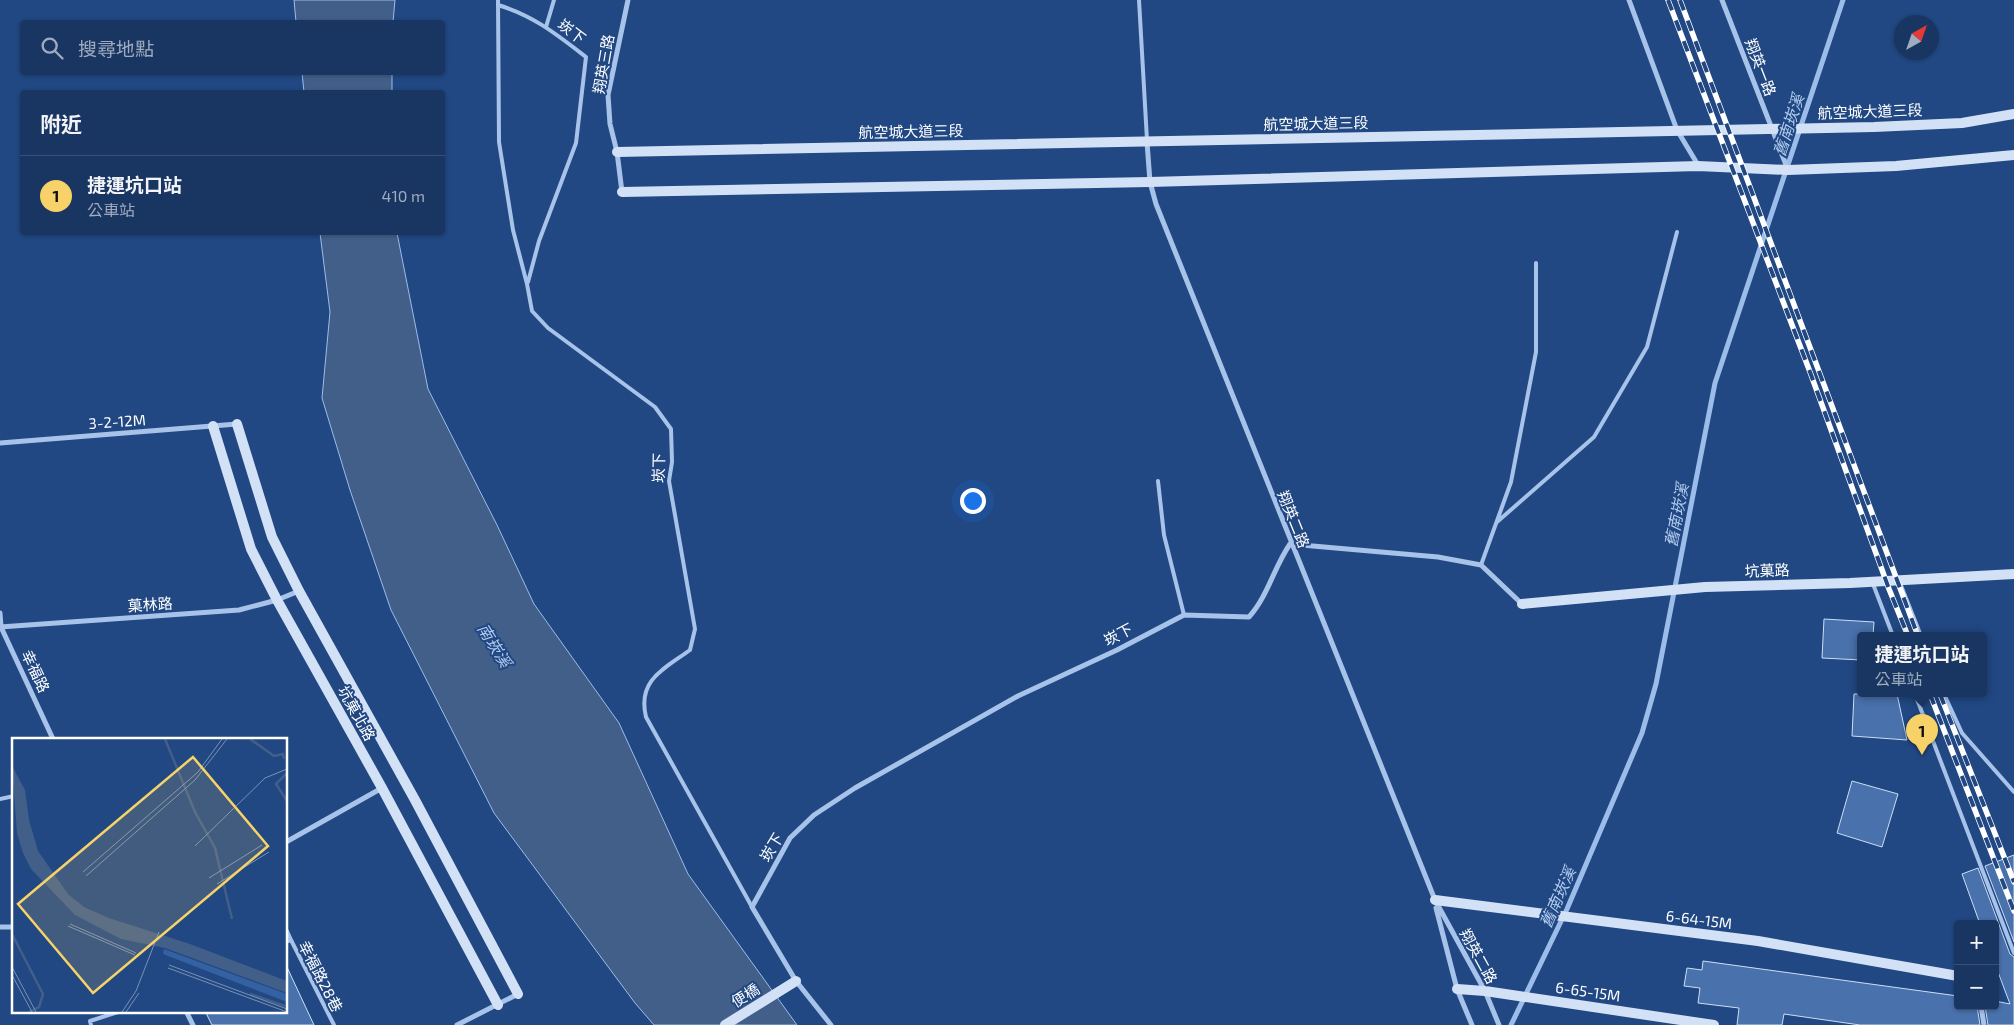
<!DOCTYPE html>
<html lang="zh-TW">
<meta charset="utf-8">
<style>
body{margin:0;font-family:"Exo 2","Noto Sans TC",sans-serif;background:#223e68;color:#f1f3f6}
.controls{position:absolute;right:15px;bottom:15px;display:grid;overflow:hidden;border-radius:5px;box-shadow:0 1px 4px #0004}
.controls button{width:45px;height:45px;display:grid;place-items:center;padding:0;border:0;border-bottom:1px solid #375077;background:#193662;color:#f1f3f6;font:25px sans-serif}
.compass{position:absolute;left:1894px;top:15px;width:45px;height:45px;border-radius:50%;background:#193662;box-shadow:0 1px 4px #0004;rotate:40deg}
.you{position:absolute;left:972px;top:500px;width:18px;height:18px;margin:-12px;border:4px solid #fff;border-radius:50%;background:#1a73e8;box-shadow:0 0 0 8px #1a73e833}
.badge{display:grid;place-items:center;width:32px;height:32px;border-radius:50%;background:#f6d269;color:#111;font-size:16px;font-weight:700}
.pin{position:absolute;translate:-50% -41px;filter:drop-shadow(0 1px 2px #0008)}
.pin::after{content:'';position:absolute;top:26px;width:18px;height:15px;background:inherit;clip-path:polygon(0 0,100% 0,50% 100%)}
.popup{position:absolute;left:1857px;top:632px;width:130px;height:65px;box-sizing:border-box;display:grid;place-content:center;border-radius:5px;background:#193662;filter:drop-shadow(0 1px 4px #0005);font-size:16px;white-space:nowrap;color:#9fabbe}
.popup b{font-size:19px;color:#f1f3f6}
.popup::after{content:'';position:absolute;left:50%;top:100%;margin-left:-10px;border:10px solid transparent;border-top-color:#193662}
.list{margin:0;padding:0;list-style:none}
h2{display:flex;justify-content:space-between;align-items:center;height:65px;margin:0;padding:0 20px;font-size:21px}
h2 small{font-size:16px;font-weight:400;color:#9fabbe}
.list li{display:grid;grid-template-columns:32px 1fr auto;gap:15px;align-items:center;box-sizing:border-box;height:80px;padding:0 20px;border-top:1px solid #375077}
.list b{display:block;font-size:19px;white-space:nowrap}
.list p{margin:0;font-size:16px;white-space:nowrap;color:#9fabbe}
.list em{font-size:16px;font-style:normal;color:#9fabbe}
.icon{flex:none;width:28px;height:28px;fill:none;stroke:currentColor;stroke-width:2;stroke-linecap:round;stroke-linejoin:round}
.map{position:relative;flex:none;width:2014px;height:1025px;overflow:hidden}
.search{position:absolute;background:#193662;box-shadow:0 1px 4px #0004;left:20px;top:20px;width:425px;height:55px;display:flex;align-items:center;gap:12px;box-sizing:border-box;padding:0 18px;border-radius:5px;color:#9fabbe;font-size:19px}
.panel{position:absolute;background:#193662;box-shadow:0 1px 4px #0004;left:20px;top:90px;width:425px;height:145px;border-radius:5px}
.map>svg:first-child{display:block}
</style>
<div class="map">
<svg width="2014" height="1025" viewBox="0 0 2014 1025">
<rect width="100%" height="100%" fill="#214883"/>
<path fill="#425f8a" stroke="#9cbdea" d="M294 0H395L393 22H296Z
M302 73H392V92H304Z
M320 233H397L428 389 497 525 534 604 619 723 688 874 797 1025H654L635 1003 494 813 391 610 350 490 322 398 330 312Z"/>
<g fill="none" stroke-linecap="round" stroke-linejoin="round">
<path stroke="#9cbdea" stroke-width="5" d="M1511 1025 1567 909 1642 733 1656 684 1715 383 1843 0"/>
</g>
<path fill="#4971ab" stroke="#ccdef7" d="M1824 619 1874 622 1873 636H1861V660L1822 658Z
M1854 694H1897L1907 740 1852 736Z
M1852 781 1898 794 1882 847 1837 833Z
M2014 855V942L1985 866Z
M1978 868 2010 954 2014 957V1025H1988L1985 1006H1995V1001L2010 1004 1995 964V924H1980L1962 874Z
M1703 961 1958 996V1006H1977L1980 1025H1860L1784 1014 1782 1025H1737L1739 1008 1698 1003 1700 988 1684 986 1687 968 1702 970Z
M286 965 314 1025H212L205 1011H286Z"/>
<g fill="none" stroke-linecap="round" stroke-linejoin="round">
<path stroke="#a8c3e9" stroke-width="4" d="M498 0 499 142 513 230 527 284 532 311 548 328 655 407 671 429 672 462 669 481 695 629 690 650C664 669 637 680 646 717L752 907
M1139 0 1147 140
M498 5C534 16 556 34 586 57L576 143 539 241 528 282
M546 27 554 0
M1158 481 1164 535 1184 615
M1497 522 1594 437 1647 347 1677 232
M1481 565 1511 482 1536 352V263
M1900 583 1921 636
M1873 584 1893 636
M1915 694 2014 953
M1944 694 1962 733 2014 792
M0 799 14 796
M286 929 291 940
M286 942 291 940 334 1025
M91 1025 90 1021 121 1011"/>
<path stroke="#a8c3e9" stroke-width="5" d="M1629 0 1677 130 1698 165
M1722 0 1788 170
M1147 142 1150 182 1156 204 1435 900 1485 991 1499 1025
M622 192 617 152 610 124 608 95 628 0
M0 443 237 424
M0 613 1 627 53 739
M0 627 239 610 277 600 299 591
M286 842 382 788
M1436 908 1457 989 1472 1025
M0 927H14
M1981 1006 1984 1025
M186 1011 193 1025
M457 1025 518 994
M831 1025 796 981 752 907 790 838 814 815 855 788 1018 696 1117 650 1184 615 1249 617C1268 596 1274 567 1290 544L1438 557 1481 565 1522 604"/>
<path stroke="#d3e1f7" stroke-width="10" d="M617 152 1874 127 1962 123 2014 114
M622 192 1150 182 1698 166 1788 170 1896 166 2014 155
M237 424 272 537 299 591 415 800 518 994
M213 426 251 549 277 600 382 788 498 1005
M1522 604 1705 587 1850 583 2014 574
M1435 900 1758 941 1958 976
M1457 989 1485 991 1714 1025
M725 1025 796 981"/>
<defs>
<path id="rail" d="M1668 0 1810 372 1889 589 1908 636
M1680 0 1918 636
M1930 694 2014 911
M1940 694 2014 882"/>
</defs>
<use href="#rail" stroke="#fff" stroke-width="5.5"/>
<use href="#rail" stroke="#214883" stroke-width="4" stroke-dasharray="11" stroke-linecap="butt"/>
</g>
<g text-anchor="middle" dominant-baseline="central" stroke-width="4" stroke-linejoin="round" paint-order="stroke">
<g font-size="15" fill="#fff" stroke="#214883">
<text transform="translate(572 31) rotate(37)">崁下</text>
<text transform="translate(603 64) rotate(-80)">翔英三路</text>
<text transform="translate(1761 67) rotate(69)">翔英一路</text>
<text transform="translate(1870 111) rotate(-2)">航空城大道三段</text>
<text transform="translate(1316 123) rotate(-1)">航空城大道三段</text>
<text transform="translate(911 131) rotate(-1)">航空城大道三段</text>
<text transform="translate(117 421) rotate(-4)">3-2-12M</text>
<text transform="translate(658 468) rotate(-89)">崁下</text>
<text transform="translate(1294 519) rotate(68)">翔英二路</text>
<text transform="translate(1767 570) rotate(-2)">坑菓路</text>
<text transform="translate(150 604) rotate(-4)">菓林路</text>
<text transform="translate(1118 634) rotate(-27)">崁下</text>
<text transform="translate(36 671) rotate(65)">幸福路</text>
<text transform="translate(357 713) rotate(61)">坑菓北路</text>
<text transform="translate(771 847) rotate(-59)">崁下</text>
<text transform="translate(1699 919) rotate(7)">6-64-15M</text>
<text transform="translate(1479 956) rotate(61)">翔英二路</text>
<text transform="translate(321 976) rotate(63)">幸福路28巷</text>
<text transform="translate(1588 991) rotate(8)">6-65-15M</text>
<text transform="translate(745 995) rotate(-32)">便橋</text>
</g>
<g font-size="16" font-style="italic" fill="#b3cdf0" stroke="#214883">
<text transform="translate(1788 125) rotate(-72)">舊南崁溪</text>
<text transform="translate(1676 515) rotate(-79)">舊南崁溪</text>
<text transform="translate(495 645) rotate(58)">南崁溪</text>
<text transform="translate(1557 897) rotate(-66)">舊南崁溪</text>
</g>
</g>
<g transform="translate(12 738)">
<rect width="275" height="275" fill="#214883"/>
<path d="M152 211 275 256V264L151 216Z" fill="#3461a1"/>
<path d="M0 28 13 52 17 82 26 113 56 156 72 169 97 180 178 206 275 243V255L153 210 109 201 63 177 19 131 11 115 5 95Z" fill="#425f8a"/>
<path fill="none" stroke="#425f8a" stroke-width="2.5" d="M153 1 183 74 203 110 220 181M238 1 262 18 271 16 272 21M275 35 264 46 275 63M0 196 31 256 27 269 17 274M238 256 273 268"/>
<path fill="none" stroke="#7a91b5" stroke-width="1" d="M183 108 253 40 275 31M71 134 186 34 210 1M74 138 183 42 215 1M197 140 250 107M205 146 257 114M58 186 124 215M56 188 123 217M157 227 275 271M0 229 24 274M156 230 275 274M0 237 20 274M110 274 124 253 147 194M114 274 127 255"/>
<path fill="#f6d269" fill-opacity="0.15" stroke="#f6d269" stroke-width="2.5" d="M181 19 256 108 81 255 6 166Z"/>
<rect width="275" height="275" fill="none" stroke="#fff" stroke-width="2.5"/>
</g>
</svg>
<div class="controls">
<button>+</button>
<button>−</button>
</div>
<svg class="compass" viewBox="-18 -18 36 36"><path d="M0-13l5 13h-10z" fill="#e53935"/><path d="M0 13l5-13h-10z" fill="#9fabbe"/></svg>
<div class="you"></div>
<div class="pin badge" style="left:1922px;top:755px">1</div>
<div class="popup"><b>捷運坑口站</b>公車站</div>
<div class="search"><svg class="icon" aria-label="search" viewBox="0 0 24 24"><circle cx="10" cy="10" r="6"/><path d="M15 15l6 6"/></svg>搜尋地點</div>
<section class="panel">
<h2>附近<small></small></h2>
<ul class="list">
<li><span class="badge">1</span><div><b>捷運坑口站</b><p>公車站</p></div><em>410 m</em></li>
</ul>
</section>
</div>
